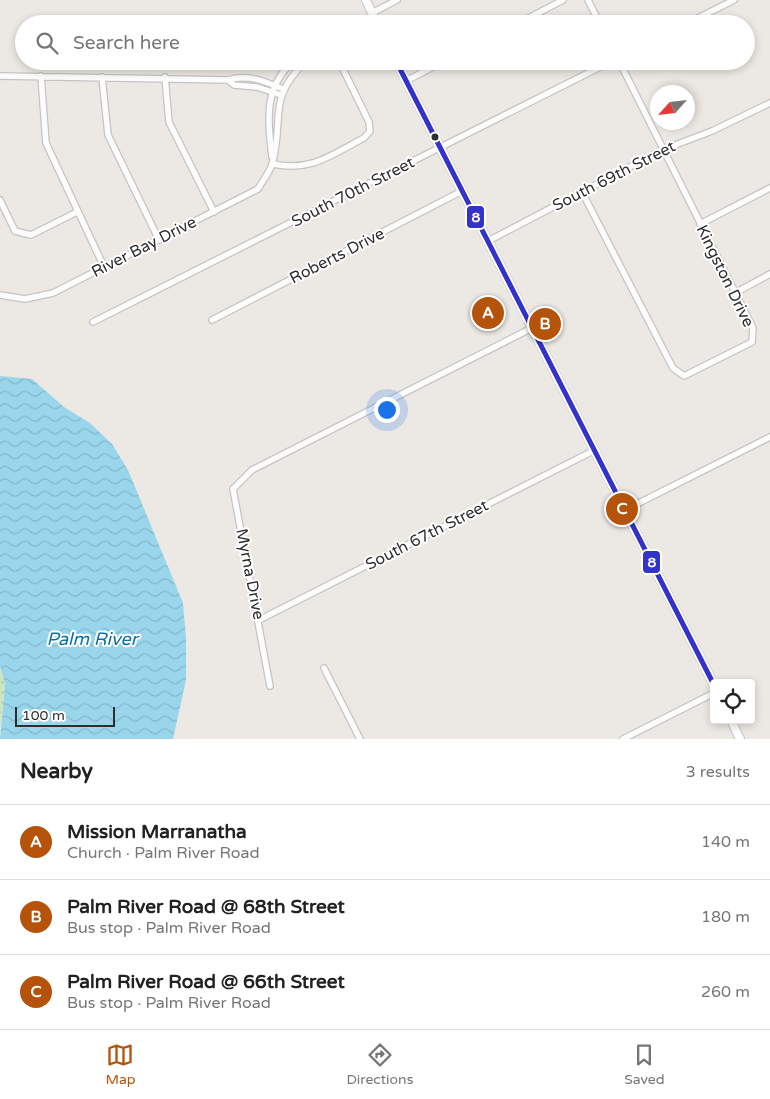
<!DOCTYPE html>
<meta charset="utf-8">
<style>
body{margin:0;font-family:"Varela Round",sans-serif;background:#f2f2f2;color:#222}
.controls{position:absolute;right:15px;bottom:15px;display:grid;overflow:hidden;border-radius:5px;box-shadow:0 2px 8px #0003}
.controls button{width:45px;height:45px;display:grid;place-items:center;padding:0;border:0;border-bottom:1px solid #e0e0e0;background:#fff;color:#222;font:25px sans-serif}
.compass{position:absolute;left:650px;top:85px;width:45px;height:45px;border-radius:50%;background:#fff;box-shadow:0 2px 8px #0003;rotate:243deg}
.scale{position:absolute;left:15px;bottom:12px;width:100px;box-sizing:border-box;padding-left:5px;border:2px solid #2e2e2e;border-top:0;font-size:14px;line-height:18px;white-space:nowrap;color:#2e2e2e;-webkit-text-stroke:4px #fff;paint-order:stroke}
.you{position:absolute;left:386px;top:409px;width:18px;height:18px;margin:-12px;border:4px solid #fff;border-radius:50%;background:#1a73e8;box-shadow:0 0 0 8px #1a73e833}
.badge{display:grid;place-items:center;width:32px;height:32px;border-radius:50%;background:#b45309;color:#fff;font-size:16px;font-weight:700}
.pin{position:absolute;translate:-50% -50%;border:2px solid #fff;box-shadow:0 1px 5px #0006}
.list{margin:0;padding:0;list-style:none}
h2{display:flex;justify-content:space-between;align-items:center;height:65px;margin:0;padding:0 20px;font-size:21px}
h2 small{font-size:16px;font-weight:400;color:#767676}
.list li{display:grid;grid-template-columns:32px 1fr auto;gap:15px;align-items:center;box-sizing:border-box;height:75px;padding:0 20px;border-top:1px solid #e0e0e0}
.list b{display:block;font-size:19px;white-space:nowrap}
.list p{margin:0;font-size:16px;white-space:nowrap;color:#767676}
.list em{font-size:16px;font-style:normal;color:#767676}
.icon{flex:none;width:28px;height:28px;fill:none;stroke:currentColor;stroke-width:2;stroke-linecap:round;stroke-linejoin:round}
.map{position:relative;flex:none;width:770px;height:739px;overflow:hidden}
.search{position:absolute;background:#fff;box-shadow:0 2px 8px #0003;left:15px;right:15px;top:15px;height:55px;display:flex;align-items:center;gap:12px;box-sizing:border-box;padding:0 18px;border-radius:28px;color:#767676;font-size:19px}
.sheet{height:290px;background:#fff}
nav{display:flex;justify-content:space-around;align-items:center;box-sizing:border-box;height:70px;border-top:1px solid #e0e0e0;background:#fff;font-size:14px;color:#767676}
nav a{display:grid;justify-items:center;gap:2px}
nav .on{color:#b45309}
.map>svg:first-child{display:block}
</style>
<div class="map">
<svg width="770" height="739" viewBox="0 0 770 739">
<defs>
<pattern id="green-dots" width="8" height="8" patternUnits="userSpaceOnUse" patternTransform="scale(1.25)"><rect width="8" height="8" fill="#cee6be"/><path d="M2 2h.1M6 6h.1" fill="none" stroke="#b1c6a4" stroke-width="1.8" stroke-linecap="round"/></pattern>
<pattern id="water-waves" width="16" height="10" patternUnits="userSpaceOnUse" patternTransform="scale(1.25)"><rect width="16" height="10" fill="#99d6ec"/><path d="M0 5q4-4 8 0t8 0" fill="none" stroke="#84b8cb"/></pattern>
</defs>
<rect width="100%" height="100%" fill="#ece8e4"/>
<path fill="url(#green-dots)" d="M0 666 5 684 0 731Z"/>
<path fill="url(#water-waves)" d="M0 376 32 379 64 407 90 423 112 444 128 470 183 603 186 638V680L173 739H0L5 684 0 666Z"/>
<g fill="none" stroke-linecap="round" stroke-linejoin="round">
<defs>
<path id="street" d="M588 0 600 24
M372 13 397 0
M363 24 375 18
M517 24 563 0
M686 24 734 0
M0 76 228 80C248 74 264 81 283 89
M41 76 46 143 104 267
M102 77 108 135 159 240
M165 77 169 122 214 212
M228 80 234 85 257 87 281 95
M406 81 444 61
M272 157C268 120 263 89 293 61
M273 164C311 172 331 155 364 138L370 131 369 122 339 61
M582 192 673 368 684 376 752 342 753 328 619 61
M0 200 15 231 31 235 77 212
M700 224 770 188
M488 241 662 150 712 131 770 103
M735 293 770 274
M0 295 25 299 53 293 258 189C263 180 271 171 273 161 284 115 267 99 306 61
M212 320 462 191
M93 322 612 61
M625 510 770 437
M259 620 595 450
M324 668 360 739
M270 686 233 489 252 470 532 328
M623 739 714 693"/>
<path id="secondary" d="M366 0 377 24
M396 61 714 685
M731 720 740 739"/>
</defs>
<use href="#street" stroke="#c5c4c5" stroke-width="8"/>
<use href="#secondary" stroke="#c5c4c5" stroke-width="10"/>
<use href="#street" stroke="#fcfcfb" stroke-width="5.5"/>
<use href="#secondary" stroke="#fcfcfb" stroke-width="8"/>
<defs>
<path id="bus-1" d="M396 61 714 685"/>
</defs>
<use href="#bus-1" stroke="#fff" stroke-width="9"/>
<use href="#bus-1" stroke="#33c" stroke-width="5"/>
</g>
<circle fill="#2e2e2e" stroke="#fff" stroke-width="2" cx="435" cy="137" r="4.5"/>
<g text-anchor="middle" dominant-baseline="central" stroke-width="4" stroke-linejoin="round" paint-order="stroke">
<g font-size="16" fill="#2e2e2e" stroke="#fff">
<text transform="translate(614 176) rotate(-27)">South 69th Street</text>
<text transform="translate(353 192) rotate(-27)">South 70th Street</text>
<text transform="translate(144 247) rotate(-27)">River Bay Drive</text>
<text transform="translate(337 256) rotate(-27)">Roberts Drive</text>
<text transform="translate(725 276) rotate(64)">Kingston Drive</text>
<text transform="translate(427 535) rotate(-27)">South 67th Street</text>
<text transform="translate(250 574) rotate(79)">Myrna Drive</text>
</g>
<g font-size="18" font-style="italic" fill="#0d6fa3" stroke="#fff">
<text x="92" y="639">Palm River</text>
</g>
</g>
<g stroke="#fff" stroke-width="2">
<rect x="466" y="205" width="19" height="24" rx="5" fill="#33c"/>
<rect x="642" y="550" width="19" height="24" rx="5" fill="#33c"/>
</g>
<g font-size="14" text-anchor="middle" font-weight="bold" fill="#fff">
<text x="476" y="222">8</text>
<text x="652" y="567">8</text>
</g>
</svg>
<div class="controls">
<button><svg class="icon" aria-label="locate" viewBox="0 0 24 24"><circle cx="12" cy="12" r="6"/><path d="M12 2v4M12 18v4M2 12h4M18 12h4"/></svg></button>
</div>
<svg class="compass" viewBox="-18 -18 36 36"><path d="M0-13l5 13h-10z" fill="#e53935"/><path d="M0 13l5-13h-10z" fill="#767676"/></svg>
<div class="scale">100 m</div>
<div class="you"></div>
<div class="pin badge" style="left:488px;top:313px">A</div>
<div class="pin badge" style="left:545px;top:324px">B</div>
<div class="pin badge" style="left:622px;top:509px">C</div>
<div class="search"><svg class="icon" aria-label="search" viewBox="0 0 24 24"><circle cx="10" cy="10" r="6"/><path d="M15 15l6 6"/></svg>Search here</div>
</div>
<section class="sheet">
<h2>Nearby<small>3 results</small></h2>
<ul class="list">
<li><span class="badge">A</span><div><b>Mission Marranatha</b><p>Church · Palm River Road</p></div><em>140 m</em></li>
<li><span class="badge">B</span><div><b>Palm River Road @ 68th Street</b><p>Bus stop · Palm River Road</p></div><em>180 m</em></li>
<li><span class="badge">C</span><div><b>Palm River Road @ 66th Street</b><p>Bus stop · Palm River Road</p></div><em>260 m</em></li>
</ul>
</section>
<nav>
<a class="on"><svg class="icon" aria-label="map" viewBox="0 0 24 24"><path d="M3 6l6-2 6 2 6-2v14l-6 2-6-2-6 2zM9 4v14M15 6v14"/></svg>Map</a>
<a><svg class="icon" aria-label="directions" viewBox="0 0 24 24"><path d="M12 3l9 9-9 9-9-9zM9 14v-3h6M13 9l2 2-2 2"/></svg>Directions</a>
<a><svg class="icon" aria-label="saved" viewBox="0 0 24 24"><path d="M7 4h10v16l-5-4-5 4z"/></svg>Saved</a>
</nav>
